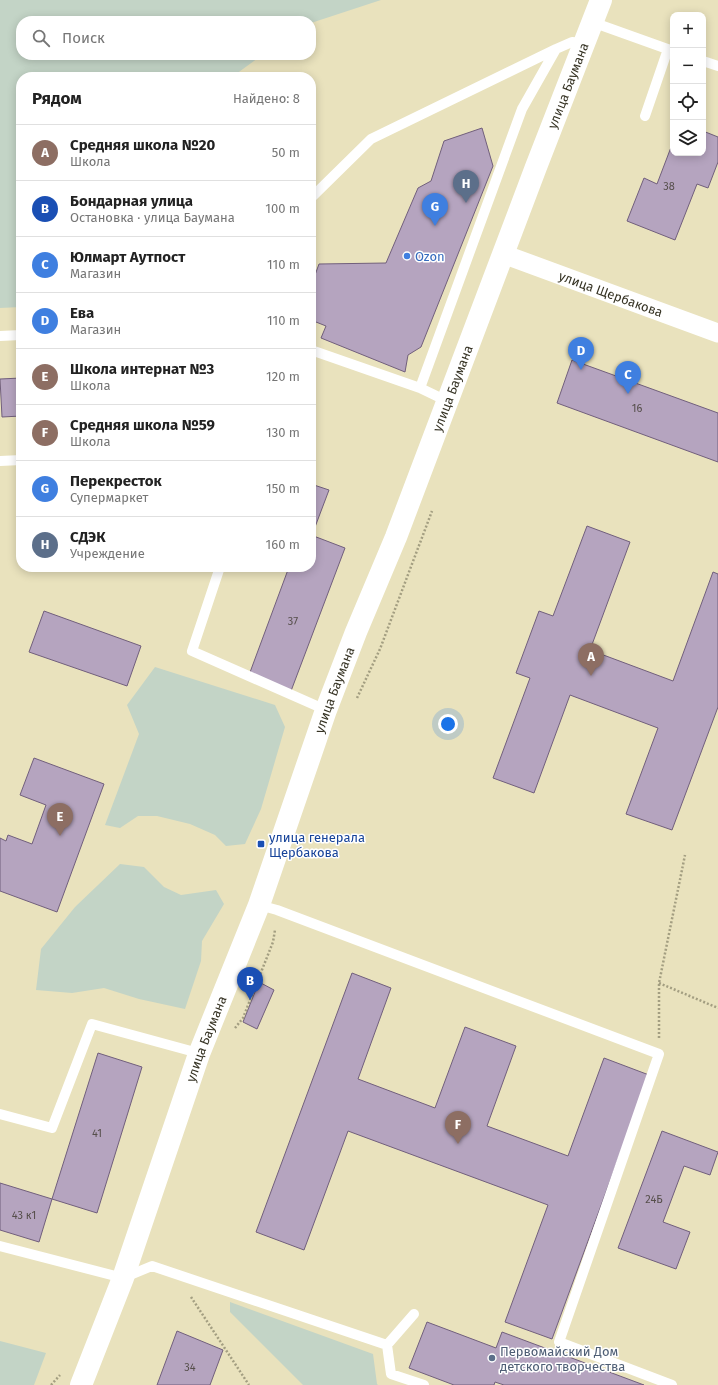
<!DOCTYPE html>
<html lang="ru">
<meta charset="utf-8">
<style>
body{margin:0;font-family:"Fira Sans",sans-serif;background:#f6f6f6;color:#222}
.controls{position:absolute;right:12px;top:12px;display:grid;overflow:hidden;border-radius:8px;box-shadow:0 2px 10px #0003}
.controls button{width:36px;height:36px;display:grid;place-items:center;padding:0;border:0;border-bottom:1px solid #e0e0e0;background:#fff;color:#222;font:20px sans-serif}
.you{position:absolute;left:448px;top:724px;width:14px;height:14px;margin:-10px;border:3px solid #fff;border-radius:50%;background:#1a73e8;box-shadow:0 0 0 6px #1a73e833}
.badge{display:grid;place-items:center;width:26px;height:26px;border-radius:50%;background:#2e7670;color:#fff;font-size:13px;font-weight:700}
.pin{position:absolute;translate:-50% -33px;filter:drop-shadow(0 1px 2px #0008)}
.pin::after{content:'';position:absolute;top:21px;width:14px;height:12px;background:inherit;clip-path:polygon(0 0,100% 0,50% 100%)}
.list{margin:0;padding:0;list-style:none}
h2{display:flex;justify-content:space-between;align-items:center;height:52px;margin:0;padding:0 16px;font-size:17px}
h2 small{font-size:13px;font-weight:400;color:#767676}
.list li{display:grid;grid-template-columns:26px 1fr auto;gap:12px;align-items:center;box-sizing:border-box;height:56px;padding:0 16px;border-top:1px solid #e0e0e0}
.list b{display:block;font-size:15px;white-space:nowrap}
.list p{margin:0;font-size:13px;white-space:nowrap;color:#767676}
.list em{font-size:13px;font-style:normal;color:#767676}
.icon{flex:none;width:22px;height:22px;fill:none;stroke:currentColor;stroke-width:2;stroke-linecap:round;stroke-linejoin:round}
.map{position:relative;flex:none;width:718px;height:1385px;overflow:hidden}
.search{position:absolute;background:#fff;box-shadow:0 2px 10px #0003;left:16px;top:16px;width:300px;height:44px;display:flex;align-items:center;gap:10px;box-sizing:border-box;padding:0 14px;border-radius:16px;color:#767676;font-size:15px}
.panel{position:absolute;background:#fff;box-shadow:0 2px 10px #0003;left:16px;top:72px;width:300px;height:500px;border-radius:16px}
.map>svg:first-child{display:block}
</style>
<div class="map">
<svg width="718" height="1385" viewBox="0 0 718 1385">
<rect width="100%" height="100%" fill="#e9e2bd"/>
<path fill="#c3d4c6" d="M0 0H381L311 23V21H21V55H262L232 77H21V307L0 308Z
M155 667 275 705 285 727 261 809 245 844 226 846 215 835 190 824 157 816H138L120 828 105 825 139 734 127 705Z
M120 864 144 867 164 887 181 895 216 890 224 904 202 941 201 961 185 1009 139 999 104 988 72 993 36 990 41 949 75 907Z
M230 1302 373 1354 377 1384 378 1385H303L230 1312Z
M0 1341 46 1353 34 1385H0Z"/>
<path fill="#b5a4bf" stroke="#715f7c" d="M482 128 493 166 421 347 408 355 405 372 321 338 326 326 311 320V286L319 264 386 263 418 188 431 181 444 141Z
M703 131 718 137V162L708 188 697 184 675 240 627 221 644 178 657 184 673 142V153H703Z
M572 360 718 413V462L557 403Z
M21 378V416L2 417 0 379Z
M311 484 329 490 312 535H311Z
M587 526 630 542 590 650 673 681 713 572 718 574V707L672 830 626 814 658 728 570 695 534 793 493 778 530 678 516 673 539 611 553 616Z
M311 535 345 548 291 691 249 675 289 567H311Z
M44 611 141 646 127 686 29 652Z
M34 758 104 784 57 912 0 891V838L6 841 8 835 32 844 46 805 20 795Z
M352 973 391 988 358 1079 435 1108 465 1027 516 1046 487 1126 568 1156 604 1058 649 1075 552 1339 505 1322 548 1205 348 1131 304 1250 256 1232Z
M259 982 274 990 257 1029 243 1022Z
M98 1053 142 1067 97 1213 52 1199Z
M662 1131 718 1152 710 1175 684 1166 663 1222 690 1232 676 1269 618 1248Z
M0 1183 52 1199 39 1242 0 1230Z
M427 1322 496 1348 502 1332 644 1385H504L495 1382 494 1385H454L409 1368Z
M177 1331 223 1350 210 1385H157Z"/>
<g fill="none" stroke-linecap="round" stroke-linejoin="round">
<path stroke="#a39e81" stroke-width="2.5" stroke-dasharray="2 2" stroke-linecap="butt" d="M357 698 380 649 432 511
M659 983 718 1008
M235 1028 243 1018 273 942 275 930
M659 1038V983L685 855
M191 1297 249 1385
M51 1385 60 1375"/>
<path stroke="#fff" stroke-width="10" d="M592 22 673 51
M703 61 718 66
M645 116 668 49
M311 198 371 139 556 49
M0 336 21 335
M311 350 420 388 447 401
M420 388 522 109 556 49 572 42 584 43
M0 461 21 460
M220 567 192 651 326 710
M259 905 277 910 659 1054 559 1342 672 1385
M0 1114 52 1128 92 1024 191 1051 199 1054
M0 1246 123 1278 152 1266 387 1345
M414 1314 387 1345 391 1374 424 1385"/>
<path stroke="#fff" stroke-width="19" id="s1" d="M503 254 718 333"/>
<path stroke="#fff" stroke-width="22" id="s2" d="M81 1385 123 1278 199 1054 259 905 326 710 356 632 396 537 536 167 601 0"/>
</g>
<circle fill="#3f7fe0" stroke="#fff" stroke-width="1.5" cx="407" cy="256" r="4"/>
<rect fill="#1a4fb4" stroke="#fff" stroke-width="1.5" x="257" y="840" width="8" height="8" rx="2"/>
<circle fill="#5c6f8a" stroke="#fff" stroke-width="1.5" cx="492" cy="1358" r="4"/>
<g text-anchor="middle" dominant-baseline="central" stroke-width="3" stroke-linejoin="round" paint-order="stroke">
<g font-size="11" fill="#564f4b">
<text x="669" y="186">38</text>
<text x="637" y="408">16</text>
<text x="293" y="621">37</text>
<text x="97" y="1133">41</text>
<text x="654" y="1199">24Б</text>
<text x="24" y="1215">43 к1</text>
<text x="190" y="1367">34</text>
</g>
<g font-size="13" fill="#363324" stroke="#fff">
<text stroke="none"><textPath href="#s2" startOffset="1388">улица Баумана</textPath></text>
<text stroke="none"><textPath href="#s1" startOffset="115">улица Щербакова</textPath></text>
<text stroke="none"><textPath href="#s2" startOffset="1064">улица Баумана</textPath></text>
<text stroke="none"><textPath href="#s2" startOffset="740">улица Баумана</textPath></text>
<text stroke="none"><textPath href="#s2" startOffset="368">улица Баумана</textPath></text>
</g>
<g font-size="13" fill="#366cbe" stroke="#fff" text-anchor="start">
<text x="415" y="256">Ozon</text>
</g>
<g font-size="13" fill="#164399" stroke="#fff" text-anchor="start">
<text x="269" y="837">улица генерала<tspan x="269" dy="15">Щербакова</tspan></text>
</g>
<g font-size="13" fill="#4e5e75" stroke="#fff" text-anchor="start">
<text x="500" y="1351">Первомайский Дом<tspan x="500" dy="15">детского творчества</tspan></text>
</g>
</g>
</svg>
<div class="controls">
<button>+</button>
<button>−</button>
<button><svg class="icon" aria-label="locate" viewBox="0 0 24 24"><circle cx="12" cy="12" r="6"/><path d="M12 2v4M12 18v4M2 12h4M18 12h4"/></svg></button>
<button><svg class="icon" aria-label="layers" viewBox="0 0 24 24"><path d="M12 4l9 5-9 5-9-5zM3 14l9 5 9-5"/></svg></button>
</div>
<div class="you"></div>
<div class="pin badge" style="left:591px;top:676px;background:#8d6e63">A</div>
<div class="pin badge" style="left:250px;top:1000px;background:#1a4fb4">B</div>
<div class="pin badge" style="left:628px;top:394px;background:#3f7fe0">C</div>
<div class="pin badge" style="left:581px;top:370px;background:#3f7fe0">D</div>
<div class="pin badge" style="left:60px;top:836px;background:#8d6e63">E</div>
<div class="pin badge" style="left:458px;top:1144px;background:#8d6e63">F</div>
<div class="pin badge" style="left:435px;top:226px;background:#3f7fe0">G</div>
<div class="pin badge" style="left:466px;top:203px;background:#5c6f8a">H</div>
<div class="search"><svg class="icon" aria-label="search" viewBox="0 0 24 24"><circle cx="10" cy="10" r="6"/><path d="M15 15l6 6"/></svg>Поиск</div>
<section class="panel">
<h2>Рядом<small>Найдено: 8</small></h2>
<ul class="list">
<li><span class="badge" style="background:#8d6e63">A</span><div><b>Средняя школа №20</b><p>Школа</p></div><em>50 m</em></li>
<li><span class="badge" style="background:#1a4fb4">B</span><div><b>Бондарная улица</b><p>Остановка · улица Баумана</p></div><em>100 m</em></li>
<li><span class="badge" style="background:#3f7fe0">C</span><div><b>Юлмарт Аутпост</b><p>Магазин</p></div><em>110 m</em></li>
<li><span class="badge" style="background:#3f7fe0">D</span><div><b>Ева</b><p>Магазин</p></div><em>110 m</em></li>
<li><span class="badge" style="background:#8d6e63">E</span><div><b>Школа интернат №3</b><p>Школа</p></div><em>120 m</em></li>
<li><span class="badge" style="background:#8d6e63">F</span><div><b>Средняя школа №59</b><p>Школа</p></div><em>130 m</em></li>
<li><span class="badge" style="background:#3f7fe0">G</span><div><b>Перекресток</b><p>Супермаркет</p></div><em>150 m</em></li>
<li><span class="badge" style="background:#5c6f8a">H</span><div><b>СДЭК</b><p>Учреждение</p></div><em>160 m</em></li>
</ul>
</section>
</div>
